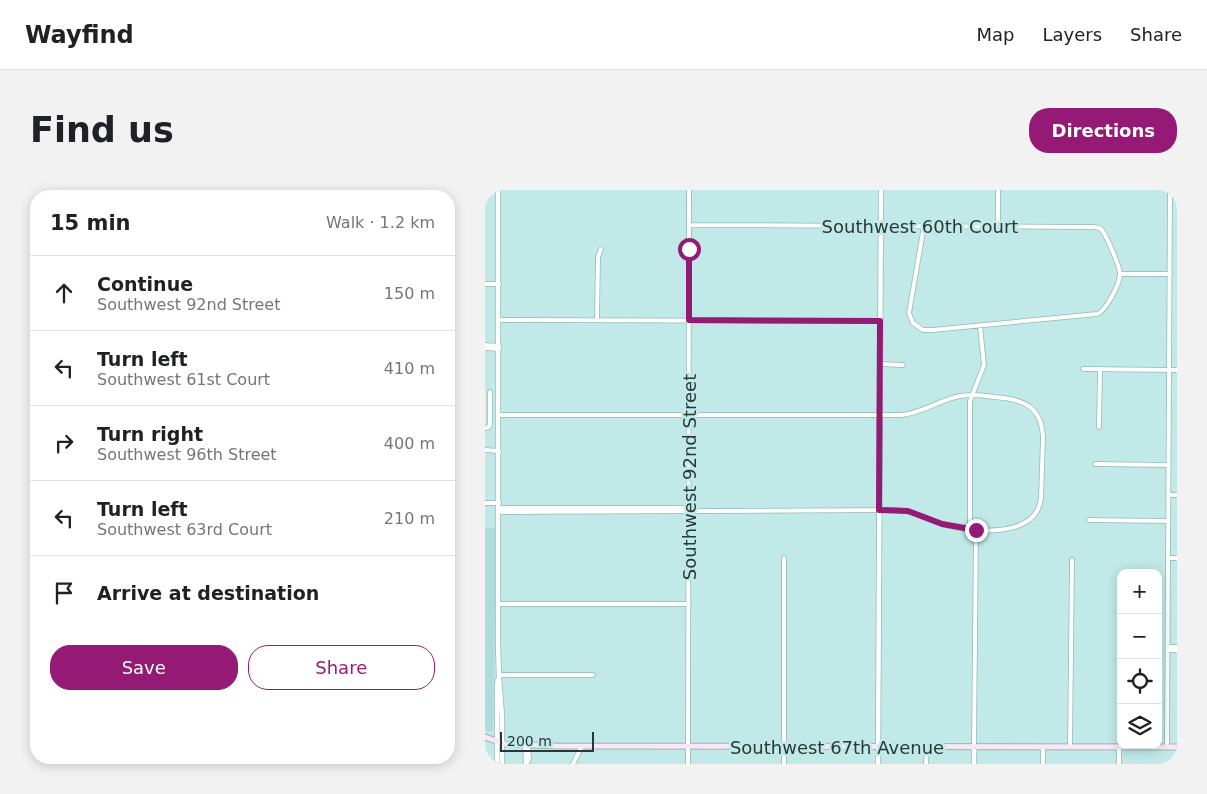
<!DOCTYPE html>
<meta charset="utf-8">
<style>
body{margin:0;font-family:"DejaVu Sans",sans-serif;background:#f2f2f2;color:#202124}
.controls{position:absolute;right:15px;bottom:15px;display:grid;overflow:hidden;border-radius:10px;box-shadow:0 2px 12px #0003}
.controls button{width:45px;height:45px;display:grid;place-items:center;padding:0;border:0;border-bottom:1px solid #e0e0e0;background:#fff;color:#202124;font:25px sans-serif}
.scale{position:absolute;left:15px;bottom:12px;width:94px;box-sizing:border-box;padding-left:5px;border:2px solid #283837;border-top:0;font-size:14px;line-height:18px;white-space:nowrap;color:#283837;-webkit-text-stroke:4px #c1e9e8;paint-order:stroke}
.stop{position:absolute;width:15px;height:15px;margin:-11px;border:4px solid #941a75;border-radius:50%;background:#fff}
.stop.end{background:#941a75;border-color:#fff;box-shadow:0 1px 5px #0008}
.list{margin:0;padding:0;list-style:none}
h2{display:flex;justify-content:space-between;align-items:center;height:65px;margin:0;padding:0 20px;font-size:21px}
h2 small{font-size:16px;font-weight:400;color:#757577}
.list li{display:grid;grid-template-columns:32px 1fr auto;gap:15px;align-items:center;box-sizing:border-box;height:75px;padding:0 20px;border-top:1px solid #e0e0e0}
.list b{display:block;font-size:19px;white-space:nowrap}
.list p{margin:0;font-size:16px;white-space:nowrap;color:#757577}
.list em{font-size:16px;font-style:normal;color:#757577}
.actions{display:flex;gap:10px;padding:15px 20px}
.actions a{flex:1;padding:11px 0;border:1px solid #941a75;border-radius:20px;text-align:center;font-size:18px;color:#941a75}
.actions .main{background:#941a75;color:#fff}
.icon{flex:none;width:28px;height:28px;fill:none;stroke:currentColor;stroke-width:2;stroke-linecap:round;stroke-linejoin:round}
.map{position:relative;flex:none;width:692px;height:574px;overflow:hidden;border-radius:20px}
header{display:flex;align-items:center;gap:30px;box-sizing:border-box;height:70px;padding:0 25px;background:#fff;border-bottom:1px solid #e0e0e0}
header strong{font-size:24px}
nav{display:flex;gap:28px;margin-inline-start:auto;font-size:18px}
.intro{display:flex;align-items:center;justify-content:space-between;box-sizing:border-box;height:120px;padding:0 30px}
h1{margin:0;font-size:35px}
.button{padding:12px 22px;border-radius:20px;background:#941a75;color:#fff;font-size:18px;font-weight:700}
main{display:flex;gap:30px;padding:0 30px}
aside{flex:1;background:#fff;border-radius:20px;box-shadow:0 2px 12px #0003}
.map>svg:first-child{display:block}
</style>
<header>
<strong>Wayfind</strong>
<nav><a>Map</a><a>Layers</a><a>Share</a></nav>
</header>
<div class="intro"><h1>Find us</h1><a class="button">Directions</a></div>
<main>
<aside>
<h2>15 min<small>Walk · 1.2 km</small></h2>
<ul class="list">
<li><svg class="icon" aria-label="ahead" viewBox="0 0 24 24"><path d="M12 20V5M6 11l6-6 6 6"/></svg><div><b>Continue</b><p>Southwest 92nd Street</p></div><em>150 m</em></li>
<li><svg class="icon" aria-label="left" viewBox="0 0 24 24"><path d="M17 20v-9H6M10 6l-5 5 5 5"/></svg><div><b>Turn left</b><p>Southwest 61st Court</p></div><em>410 m</em></li>
<li><svg class="icon" aria-label="right" viewBox="0 0 24 24"><path d="M7 20v-9h11M14 6l5 5-5 5"/></svg><div><b>Turn right</b><p>Southwest 96th Street</p></div><em>400 m</em></li>
<li><svg class="icon" aria-label="left" viewBox="0 0 24 24"><path d="M17 20v-9H6M10 6l-5 5 5 5"/></svg><div><b>Turn left</b><p>Southwest 63rd Court</p></div><em>210 m</em></li>
<li><svg class="icon" aria-label="arrive" viewBox="0 0 24 24"><path d="M6 21V4h12l-3 4 3 4H6"/></svg><div><b>Arrive at destination</b></div></li>
</ul>
<div class="actions"><a class="main">Save</a><a>Share</a></div>
</aside>
<div class="map">
<svg width="692" height="574" viewBox="0 0 692 574">
<rect width="100%" height="100%" fill="#c1e9e8"/>
<path fill="#acdcdb" d="M0 338H11L8 540 5 542 0 540Z"/>
<g fill="none" stroke-linecap="round" stroke-linejoin="round">
<defs>
<path id="minor" d="M204 35 608 37C611 37 613 37 616 39 621 44 636 79 635 85 634 95 621 121 612 124L447 140H438L428 133 424 123 439 36
M513 36V0
M635 84H685
M0 94H14
M14 130 395 131
M112 130 113 67 116 59
M0 155 14 156
M0 158 14 159
M395 174 418 175
M598 179 692 180
M614 237 615 179
M0 238 4 237 5 234V202
M0 260 14 261
M610 274 683 275
M683 305H692
M0 313H14
M14 318H198L204 320
M14 322 409 320C430 320 445 331 465 336 493 343 552 347 556 308L558 248C557 216 538 209 509 207 498 205 486 204 475 206 454 210 438 223 416 225H14
M604 330 683 331
M485 340V211L499 175 495 136
M683 368H692
M13 414H204
M683 457H692
M683 460H692
M14 485H108
M40 555 41 574
M489 557 491 340
M585 557 587 370
M682 557 685 0
M41 574 44 569 43 555
M88 574 97 556
M203 574 204 0
M299 574V368
M441 574 442 557
M558 574V557
M634 574V557"/>
<path id="tertiary" d="M13 0V453L14 488 17 526V574
M12 574V494L13 490
M393 574 396 0
M489 574V557"/>
<path id="secondary" d="M0 547 20 554 70 556 692 557"/>
</defs>
<use href="#minor" stroke="#91b8b7" stroke-width="5.5"/>
<use href="#tertiary" stroke="#91b8b7" stroke-width="6"/>
<use href="#secondary" stroke="#91b8b7" stroke-width="7"/>
<use href="#minor" stroke="#fff" stroke-width="4"/>
<use href="#tertiary" stroke="#fff" stroke-width="4.5"/>
<use href="#secondary" stroke="#fce8f5" stroke-width="5"/>
</g>
<g fill="none" stroke-linecap="round" stroke-linejoin="round">
<path stroke="#941a75" stroke-width="6" d="M204 59V130L395 131 394 320 423 321 457 334 491 340"/>
</g>
<g text-anchor="middle" dominant-baseline="central" stroke-width="5" stroke-linejoin="round" paint-order="stroke">
<g font-size="18" fill="#283837" stroke="#c1e9e8">
<text x="435" y="36">Southwest 60th Court</text>
<text transform="translate(204 287) rotate(-90)">Southwest 92nd Street</text>
<text x="352" y="557">Southwest 67th Avenue</text>
</g>
</g>
</svg>
<div class="controls">
<button>+</button>
<button>−</button>
<button><svg class="icon" aria-label="locate" viewBox="0 0 24 24"><circle cx="12" cy="12" r="6"/><path d="M12 2v4M12 18v4M2 12h4M18 12h4"/></svg></button>
<button><svg class="icon" aria-label="layers" viewBox="0 0 24 24"><path d="M12 4l9 5-9 5-9-5zM3 14l9 5 9-5"/></svg></button>
</div>
<div class="scale">200 m</div>
<div class="stop" style="left:204px;top:59px"></div>
<div class="stop end" style="left:491px;top:340px"></div>
</div>
</main>
